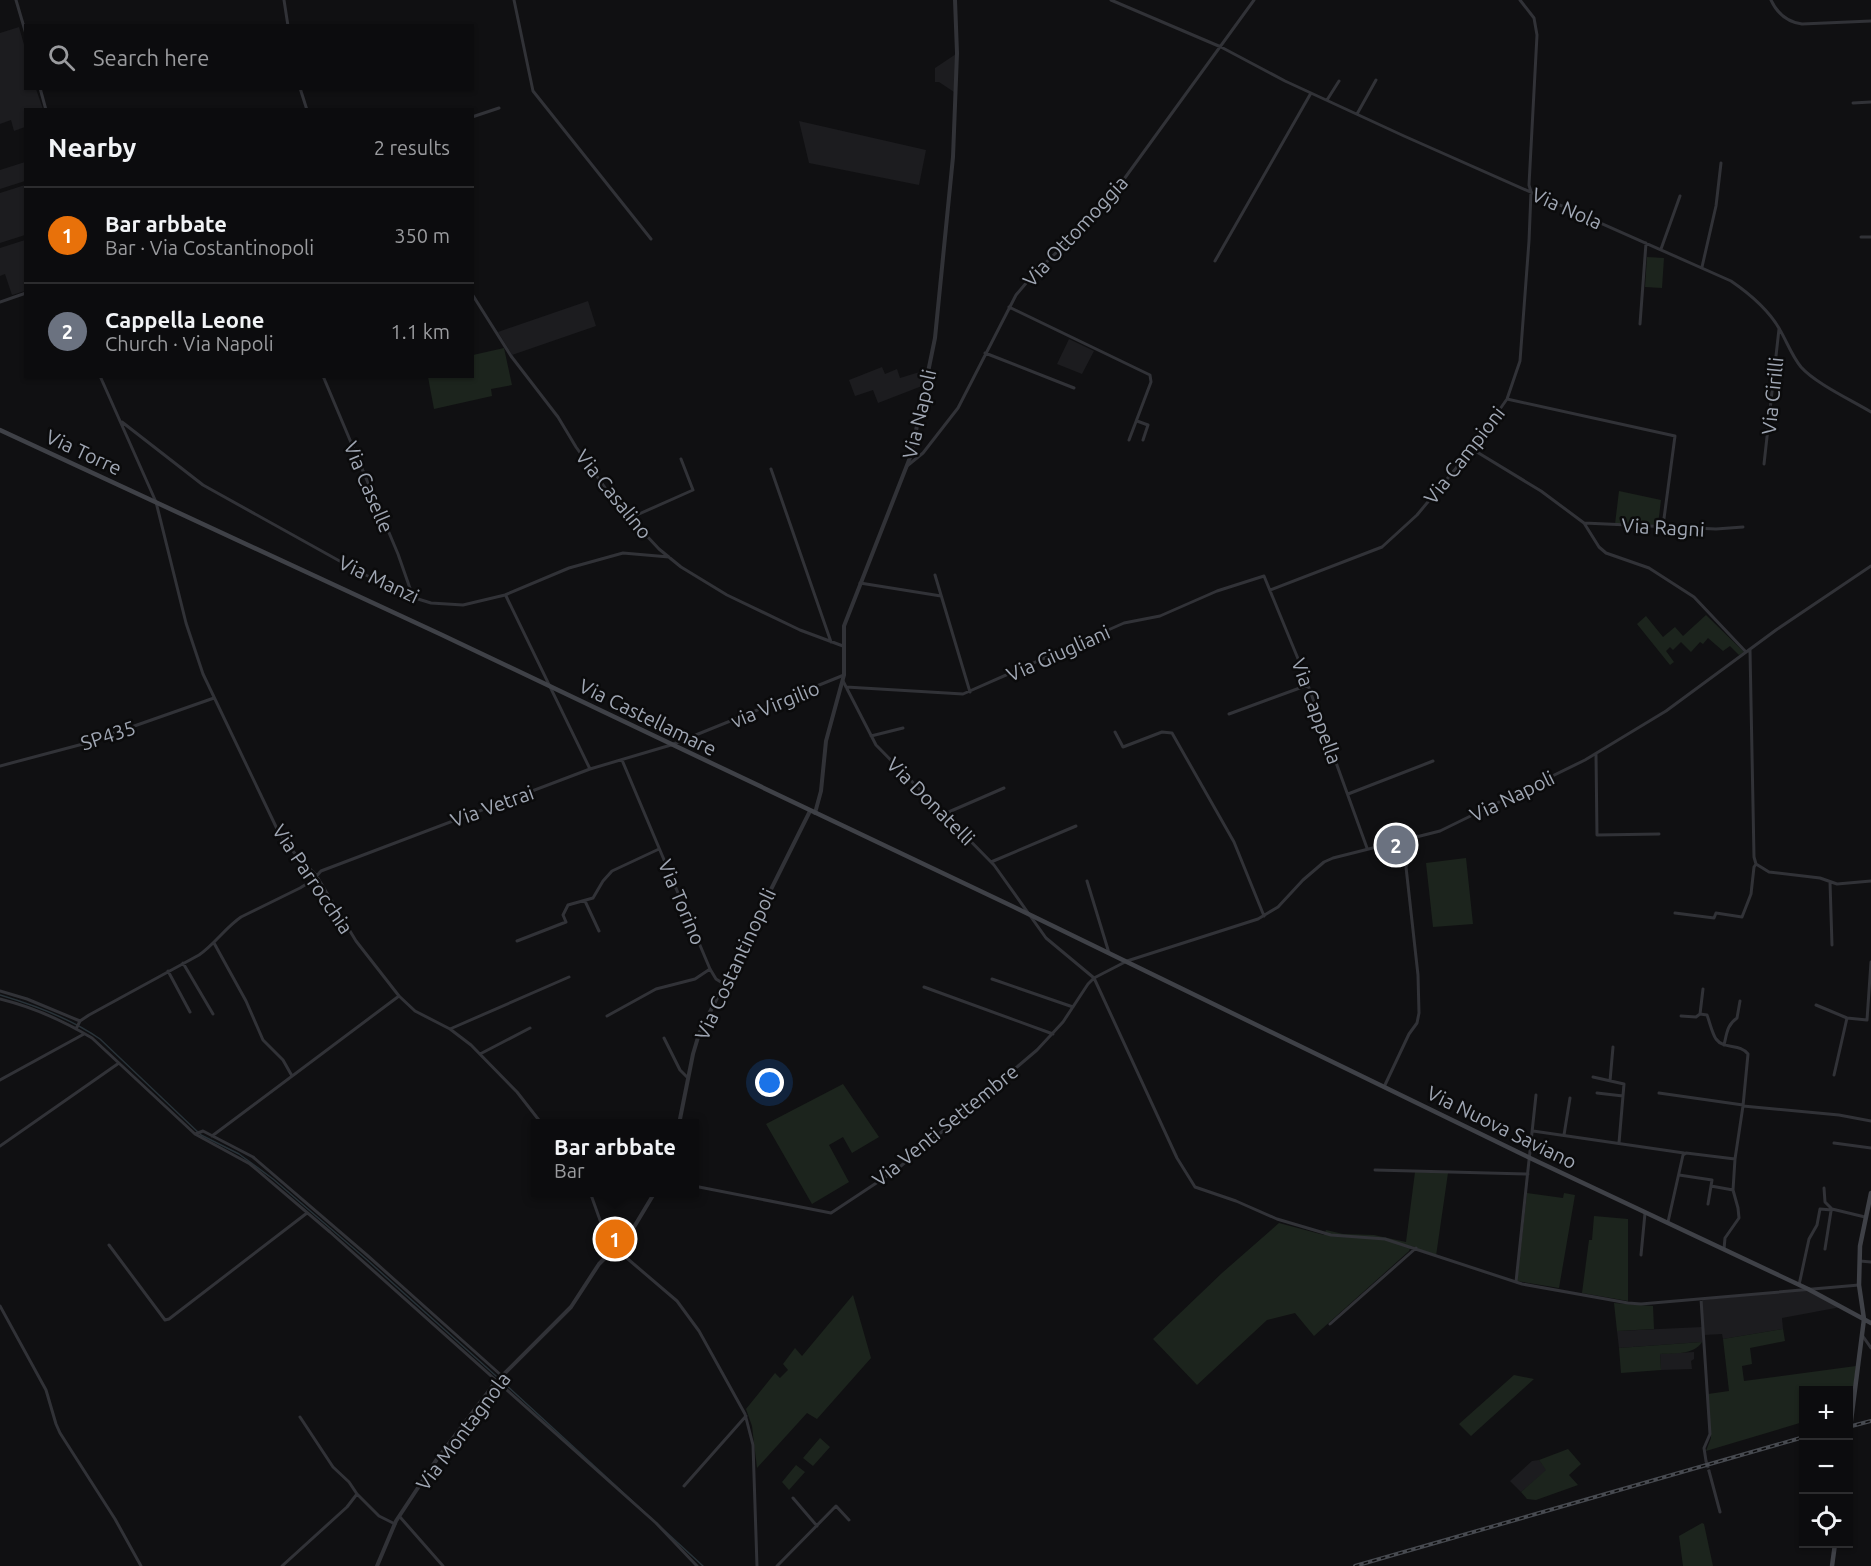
<!DOCTYPE html>
<meta charset="utf-8">
<style>
body{margin:0;font-family:Ubuntu,sans-serif;background:#151517;color:#f1f3f6}
.controls{position:absolute;right:18px;bottom:18px;display:grid;overflow:hidden;border-radius:0px;box-shadow:0 2px 4px #0004}
.controls button{width:54px;height:54px;display:grid;place-items:center;padding:0;border:0;border-bottom:2px solid #2c2c2e;background:#0c0c0e;color:#f1f3f6;font:30px sans-serif}
.you{position:absolute;left:770px;top:1083px;width:21px;height:21px;margin:-15px;border:4px solid #fff;border-radius:50%;background:#1a73e8;box-shadow:0 0 0 9px #1a73e833}
.badge{display:grid;place-items:center;width:39px;height:39px;border-radius:50%;background:#d93025;color:#fff;font-size:20px;font-weight:700}
.pin{position:absolute;translate:-50% -50%;border:3px solid #fff;box-shadow:0 2px 6px #0006}
.popup{position:absolute;left:531px;top:1119px;width:168px;height:78px;box-sizing:border-box;display:grid;place-content:center;border-radius:0px;background:#0c0c0e;filter:drop-shadow(0 2px 4px #0005);font-size:20px;white-space:nowrap;color:#9a9b9e}
.popup b{font-size:22px;color:#f1f3f6}
.popup::after{content:'';position:absolute;left:50%;top:100%;margin-left:-12px;border:12px solid transparent;border-top-color:#0c0c0e}
.list{margin:0;padding:0;list-style:none}
h2{display:flex;justify-content:space-between;align-items:center;height:78px;margin:0;padding:0 24px;font-size:26px}
h2 small{font-size:20px;font-weight:400;color:#9a9b9e}
.list li{display:grid;grid-template-columns:39px 1fr auto;gap:18px;align-items:center;box-sizing:border-box;height:96px;padding:0 24px;border-top:2px solid #2c2c2e}
.list b{display:block;font-size:22px;white-space:nowrap}
.list p{margin:0;font-size:20px;white-space:nowrap;color:#9a9b9e}
.list em{font-size:20px;font-style:normal;color:#9a9b9e}
.icon{flex:none;width:33px;height:33px;fill:none;stroke:currentColor;stroke-width:2;stroke-linecap:round;stroke-linejoin:round}
.map{position:relative;flex:none;width:1871px;height:1566px;overflow:hidden}
.search{position:absolute;background:#0c0c0e;box-shadow:0 2px 4px #0004;left:24px;top:24px;width:450px;height:66px;display:flex;align-items:center;gap:15px;box-sizing:border-box;padding:0 21px;border-radius:0px;color:#9a9b9e;font-size:22px}
.panel{position:absolute;background:#0c0c0e;box-shadow:0 2px 4px #0004;left:24px;top:108px;width:450px;height:270px;border-radius:0px}
.map>svg:first-child{display:block}
</style>
<div class="map">
<svg width="1871" height="1566" viewBox="0 0 1871 1566">
<rect width="100%" height="100%" fill="#101012"/>
<path fill="#1c1c1f" d="M19 27 25 48 26 88 36 89 43 109 26 110 25 127 14 131 11 120 0 124V33Z
M956 54 954 92 939 82H935V68Z
M799 121 926 150 919 185 809 163Z
M25 162V181L0 189V170Z
M25 185V235L0 243V193Z
M25 240V291L12 295 5 274 0 276V248Z
M588 301 596 326 512 355 498 332Z
M1069 339 1094 351 1082 374 1057 364Z
M882 367 885 374 897 369 900 378 926 370 922 386 878 403 873 390 855 396 849 380Z
M1807 1290 1841 1307 1782 1318 1783 1329 1723 1339 1722 1334 1704 1335 1702 1300Z
M1702 1327V1342L1619 1348 1617 1331Z
M1694 1352V1359L1691 1361 1692 1369 1661 1370 1660 1354Z
M1539 1460 1547 1470 1521 1492 1510 1481 1532 1461Z"/>
<path fill="#1c241d" d="M1647 257 1664 258 1662 288 1645 287Z
M504 348 512 385 491 389 492 396 434 409 428 377 472 376 473 355Z
M1619 491 1661 500 1658 525 1615 524Z
M1706 615 1744 652 1739 655 1730 646 1723 651 1708 638 1703 644 1700 642 1691 652 1681 642 1673 650 1670 647 1666 651 1674 662 1670 665 1637 624 1646 616 1663 637 1675 627 1683 636Z
M1466 858 1473 924 1433 927 1426 863Z
M843 1084 879 1137 852 1153 843 1137 829 1145 849 1182 812 1204 766 1124Z
M1415 1172 1448 1173 1436 1256 1411 1246 1409 1251 1314 1336 1295 1313 1267 1320 1197 1385 1153 1339 1222 1273 1279 1223 1324 1235 1326 1230 1343 1234 1374 1235 1406 1242Z
M1527 1193 1563 1198 1564 1193 1575 1195 1559 1288 1517 1281Z
M1594 1216 1628 1219V1301L1582 1293 1589 1240H1592Z
M853 1295 871 1358 817 1419 807 1413 757 1468 752 1426 746 1409 775 1373 780 1378 788 1370 783 1364 795 1348 802 1356Z
M1614 1303 1653 1306 1654 1329 1617 1331Z
M1783 1329 1785 1341 1750 1348 1752 1364 1742 1366 1744 1381 1856 1366 1851 1408H1849L1848 1390H1804L1803 1422 1706 1451 1711 1438 1708 1394 1729 1391 1723 1339Z
M1702 1342C1694 1355 1675 1353 1660 1354L1661 1370 1621 1373 1619 1348Z
M1514 1375 1534 1379 1471 1436 1459 1424Z
M820 1438 830 1447 813 1466 803 1458Z
M1568 1449 1581 1464 1569 1475 1578 1485 1536 1500 1527 1499 1521 1492 1546 1470 1539 1460Z
M796 1465 805 1472 789 1490 782 1482Z
M1702 1523 1704 1524 1713 1566H1683L1679 1536Z"/>
<g fill="none" stroke-linecap="round" stroke-linejoin="round">
<path stroke="#283238" stroke-width="1.5" d="M0 995C34 1005 70 1018 100 1039L201 1135 239 1154 273 1179 366 1259 496 1376
M505 1384 703 1566"/>
<path stroke="#2d2e32" stroke-width="3" stroke-dasharray="3 1.5" stroke-linecap="butt" d="M1706 1461 1709 1471"/>
<path stroke="#313237" stroke-width="3" d="M16 0 26 34
M284 0 288 26
M514 0 533 91 651 239
M1111 0 1221 47 1285 81 1404 136 1731 281C1750 294 1769 310 1780 330 1787 342 1792 356 1801 367 1815 383 1851 400 1871 412
M1771 0C1777 13 1788 22 1802 24L1871 21
M40 88 46 110
M300 88 307 110
M1327 100 1339 81
M1853 103 1871 102
M1357 114 1376 80
M472 117 499 108
M1861 237H1871
M1661 249 1680 196
M1215 261 1311 93
M1702 267 1716 206 1721 163
M472 294 511 356 558 417 576 447 616 503 659 549 681 567 727 595 800 630 843 646
M0 302 26 293
M1009 307 1150 375 1151 382 1129 440
M1640 324 1646 243
M985 353 1074 388
M100 376 156 502 186 623 203 674 279 833 296 855 316 875 356 941 399 996 415 1011 450 1029 471 1045 517 1092 542 1124
M323 376 398 554 413 597
M1507 399 1675 436 1663 526
M1137 421 1148 425 1143 440
M122 422 203 485 354 569 405 595 431 603 463 605 505 595 569 568 623 553 669 557
M1472 449 1541 491 1584 523 1716 529 1743 527
M1764 464 1779 329
M907 466 923 453 958 408 1016 295 1032 276 1091 219 1119 186 1254 0
M771 469 831 642
M630 518 693 490 681 459
M1584 523 1599 547 1606 553 1649 568 1694 597 1746 652
M935 575 970 692
M860 583 941 596
M1270 590 1382 547 1417 515 1472 449 1507 399 1520 361 1529 241 1531 192 1529 185 1537 35 1534 18 1520 0
M506 596 590 769
M1750 650 1754 857 1756 864 1769 872 1820 878 1837 884 1871 881
M843 681 876 745 994 865 1046 938 1094 978 1177 1158 1195 1187 1236 1201 1277 1219 1331 1235 1385 1239 1522 1284 1628 1303 1641 1304 1859 1285
M846 687 963 694 1124 623 1160 616 1217 591 1264 576 1301 666 1367 848
M1229 714 1308 685
M1115 732 1123 747 1162 732 1172 733 1234 842 1264 916
M871 736 903 728
M1596 754 1597 835 1659 834
M622 760 710 969 716 979 724 984
M0 766 83 744 214 698
M1348 794 1433 761
M944 814 1004 788
M991 862 1076 826
M1087 881 1109 953
M1830 882 1832 945
M585 901 599 931
M1675 913 1714 918 1716 913 1742 917 1751 894 1754 867 1756 864
M517 941 566 922 563 915 568 905 593 898 603 881 612 871 659 849
M214 943 246 1001 263 1040 283 1060 292 1076
M183 963 213 1014
M168 971 190 1012
M992 979 1073 1007
M924 987 1053 1034
M1703 989 1700 1014 1707 1015C1710 1023 1712 1033 1716 1039 1724 1050 1740 1043 1748 1054L1743 1106
M0 991 27 999 80 1021
M0 999C32 1007 64 1021 92 1038L195 1134 250 1164 330 1232 656 1523 697 1566
M1816 1005 1847 1018 1867 1020 1871 962
M607 1016 656 989 695 979 710 969
M1681 1016 1696 1017 1700 1014
M76 1029 80 1021 89 1015 199 955C215 944 225 928 241 917L300 888 313 880 321 871 590 769 671 745 844 675
M450 1029 569 977
M664 1038 680 1070 688 1078
M1724 1045C1727 1033 1727 1025 1737 1018L1740 1001
M480 1054 530 1028
M1834 1075 1847 1018
M1593 1077 1624 1084 1619 1143
M0 1080 84 1034
M1610 1081 1613 1047
M1384 1087 1409 1034 1417 1023 1419 1013 1418 975 1406 867 1417 836
M1597 1093 1623 1096
M1659 1093 1743 1105
M1533 1131 1684 1153
M195 1134 203 1131 253 1157 368 1256 502 1376
M1564 1135 1570 1098
M212 1136 399 996
M1834 1143 1871 1148
M0 1146 119 1063
M1375 1170 1528 1174
M1679 1175 1712 1180 1708 1204
M694 1186 831 1213 896 1170 944 1130 995 1082 1017 1067 1037 1050 1063 1022 1088 984 1094 978 1127 961 1258 919 1278 907 1303 880 1324 862 1333 858 1440 831 1585 760 1666 711 1776 630 1871 566
M1711 1186 1733 1190
M1824 1188 1825 1202 1832 1209 1865 1217
M590 1192 611 1251
M1668 1222 1683 1155 1686 1153 1735 1159 1743 1106 1839 1115 1871 1121
M109 1245 165 1320 169 1319 307 1213
M615 1248 677 1301 699 1331 745 1414 753 1445 757 1566
M1724 1249 1725 1238 1739 1218 1738 1208 1733 1190 1735 1159
M1825 1249 1831 1211
M1641 1255 1645 1213
M1860 1261 1871 1262
M1516 1282 1536 1095
M1799 1285 1809 1239 1817 1225 1820 1209 1832 1210
M1701 1299 1710 1434 1704 1448 1706 1461
M0 1306 46 1390 56 1424 60 1433 115 1519 141 1566
M1330 1324 1416 1248
M1862 1335 1871 1348
M300 1417 333 1467 349 1482 357 1494 379 1516 395 1524
M1709 1471 1720 1512
M684 1486 746 1416
M793 1498 817 1526
M400 1517 443 1566
M282 1566 347 1507 357 1494
M777 1566 836 1506 849 1520"/>
<path stroke="#313237" stroke-width="4" d="M815 813 821 791 826 741 844 675V626L911 455 935 338 953 157 957 53 955 0
M679 1124 693 1054 699 1034 810 811
M377 1566 396 1521 435 1462 495 1383 571 1307 599 1264 631 1232 655 1192"/>
<path stroke="#3f4147" stroke-width="4.5" d="M0 430 440 634 1014 907 1530 1158 1808 1289 1871 1323
M1848 1444 1864 1319 1859 1285 1860 1246 1871 1193
M1832 1566 1835 1544"/>
<defs>
<path id="rail" d="M1848 1427 1871 1421
M1355 1566 1804 1437"/>
</defs>
<use href="#rail" stroke="#474a50" stroke-width="4"/>
<use href="#rail" stroke="#0b0b0c" stroke-width="1.5" stroke-dasharray="4.5" stroke-linecap="butt"/>
</g>
<g text-anchor="middle" dominant-baseline="central" stroke-width="5" stroke-linejoin="round" paint-order="stroke">
<g font-size="20" fill="#a0a7b4" stroke="#0b0b0c">
<text transform="translate(1567 208) rotate(24)">Via Nola</text>
<text transform="translate(1075 231) rotate(-47)">Via Ottomoggia</text>
<text transform="translate(1772 396) rotate(-84)">Via Cirilli</text>
<text transform="translate(919 414) rotate(-77)">Via Napoli</text>
<text transform="translate(84 452) rotate(25)">Via Torre</text>
<text transform="translate(1464 455) rotate(-52)">Via Campioni</text>
<text transform="translate(369 487) rotate(67)">Via Caselle</text>
<text transform="translate(614 494) rotate(51)">Via Casalino</text>
<text transform="translate(1663 527) rotate(3)">Via Ragni</text>
<text transform="translate(379 579) rotate(25)">Via Manzi</text>
<text transform="translate(1058 653) rotate(-24)">Via Giugliani</text>
<text transform="translate(775 704) rotate(-22)">via Virgilio</text>
<text transform="translate(1317 711) rotate(70)">Via Cappella</text>
<text transform="translate(648 717) rotate(26)">Via Castellamare</text>
<text transform="translate(108 735) rotate(-18)">SP435</text>
<text transform="translate(1512 796) rotate(-26)">Via Napoli</text>
<text transform="translate(931 801) rotate(45)">Via Donatelli</text>
<text transform="translate(492 806) rotate(-20)">Via Vetrai</text>
<text transform="translate(313 879) rotate(56)">Via Parrocchia</text>
<text transform="translate(682 902) rotate(67)">Via Torino</text>
<text transform="translate(735 964) rotate(-65)">Via Costantinopoli</text>
<text transform="translate(945 1125) rotate(-39)">Via Venti Settembre</text>
<text transform="translate(1502 1127) rotate(26)">Via Nuova Saviano</text>
<text transform="translate(463 1431) rotate(-53)">Via Montagnola</text>
</g>
</g>
</svg>
<div class="controls">
<button>+</button>
<button>−</button>
<button><svg class="icon" aria-label="locate" viewBox="0 0 24 24"><circle cx="12" cy="12" r="6"/><path d="M12 2v4M12 18v4M2 12h4M18 12h4"/></svg></button>
</div>
<div class="you"></div>
<div class="pin badge" style="left:615px;top:1239px;background:#e8710a">1</div>
<div class="popup"><b>Bar arbbate</b>Bar</div>
<div class="pin badge" style="left:1396px;top:845px;background:#6b7280">2</div>
<div class="search"><svg class="icon" aria-label="search" viewBox="0 0 24 24"><circle cx="10" cy="10" r="6"/><path d="M15 15l6 6"/></svg>Search here</div>
<section class="panel">
<h2>Nearby<small>2 results</small></h2>
<ul class="list">
<li><span class="badge" style="background:#e8710a">1</span><div><b>Bar arbbate</b><p>Bar · Via Costantinopoli</p></div><em>350 m</em></li>
<li><span class="badge" style="background:#6b7280">2</span><div><b>Cappella Leone</b><p>Church · Via Napoli</p></div><em>1.1 km</em></li>
</ul>
</section>
</div>
